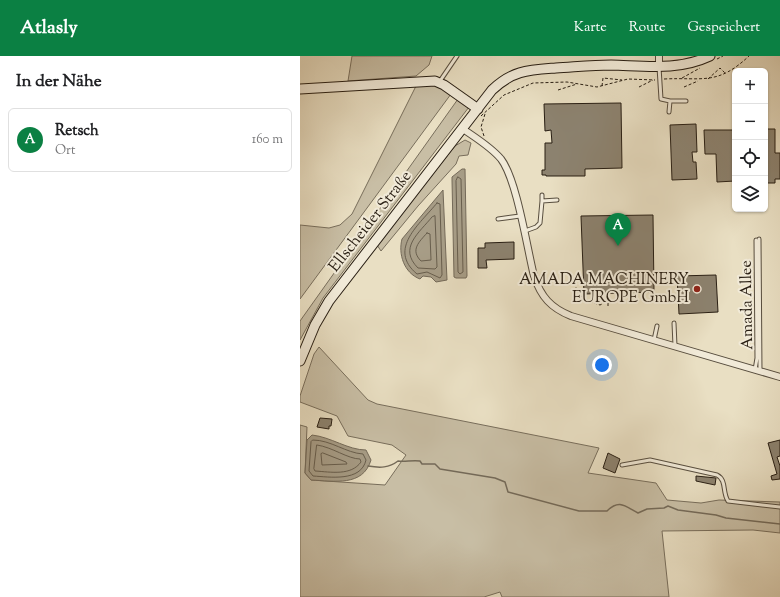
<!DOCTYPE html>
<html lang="de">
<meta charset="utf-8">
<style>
body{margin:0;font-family:"Sorts Mill Goudy",serif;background:#f2f2f2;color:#202124}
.controls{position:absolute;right:12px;top:12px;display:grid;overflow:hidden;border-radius:6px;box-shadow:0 1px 3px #0004}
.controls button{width:36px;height:36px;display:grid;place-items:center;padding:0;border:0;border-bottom:1px solid #e0e0e0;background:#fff;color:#202124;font:20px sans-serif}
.you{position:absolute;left:302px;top:309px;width:14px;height:14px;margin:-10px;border:3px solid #fff;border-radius:50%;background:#1a73e8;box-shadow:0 0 0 6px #1a73e833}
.badge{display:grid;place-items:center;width:26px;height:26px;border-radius:50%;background:#0b8043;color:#fff;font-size:13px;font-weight:700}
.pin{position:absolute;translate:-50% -33px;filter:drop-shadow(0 1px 2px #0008)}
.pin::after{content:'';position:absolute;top:21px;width:14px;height:12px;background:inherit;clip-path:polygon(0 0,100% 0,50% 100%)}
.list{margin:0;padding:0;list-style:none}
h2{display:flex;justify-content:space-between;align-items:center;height:52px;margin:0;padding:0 16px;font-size:17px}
h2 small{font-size:13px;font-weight:400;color:#757577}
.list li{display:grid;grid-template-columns:26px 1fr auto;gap:12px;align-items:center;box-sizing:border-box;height:64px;margin:0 8px 8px;padding:0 8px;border:1px solid #e0e0e0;border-radius:6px}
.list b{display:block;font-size:15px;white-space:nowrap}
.list p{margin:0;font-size:13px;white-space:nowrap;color:#757577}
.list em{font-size:13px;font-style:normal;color:#757577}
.icon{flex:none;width:22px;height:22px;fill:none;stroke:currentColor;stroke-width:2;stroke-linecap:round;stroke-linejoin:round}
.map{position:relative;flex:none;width:480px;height:541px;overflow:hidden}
header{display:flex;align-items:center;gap:24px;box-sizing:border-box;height:56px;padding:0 20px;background:#0b8043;color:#fff}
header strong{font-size:19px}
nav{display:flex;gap:22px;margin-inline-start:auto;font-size:14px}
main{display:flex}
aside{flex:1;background:#fff}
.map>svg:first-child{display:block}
</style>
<header>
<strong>Atlasly</strong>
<nav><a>Karte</a><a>Route</a><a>Gespeichert</a></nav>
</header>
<main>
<aside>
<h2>In der Nähe<small></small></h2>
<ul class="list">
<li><span class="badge">A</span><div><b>Retsch</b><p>Ort</p></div><em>160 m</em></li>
</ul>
</aside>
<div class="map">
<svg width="480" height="541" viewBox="0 0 480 541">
<rect width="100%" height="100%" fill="#e9dfc3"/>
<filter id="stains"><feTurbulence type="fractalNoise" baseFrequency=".005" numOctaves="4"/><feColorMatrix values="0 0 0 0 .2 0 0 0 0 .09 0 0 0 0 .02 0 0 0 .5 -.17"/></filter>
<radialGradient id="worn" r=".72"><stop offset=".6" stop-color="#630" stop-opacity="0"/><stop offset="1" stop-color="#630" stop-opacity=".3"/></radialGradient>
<path fill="#c8bea5" stroke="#786e5c" d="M52 0H132L129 9 116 20 48 25Z
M133 27 151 38 0 243V169L29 172 40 169 52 158 117 28Z
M158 43 169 51 23 242 0 284V265Z
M165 84 171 87 168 99 159 100 156 108 118 150 81 195 77 189 155 90Z
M19 291 68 344 77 348 299 392 288 417 356 427 367 444 401 447 419 444 480 446V477L453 474 362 475 369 541H202L200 536 184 541H0V369L7 371 5 417 11 424 85 429 106 399 92 389 48 380 37 360 0 346V340L14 298Z"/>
<path fill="#a79d87" stroke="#746a59" d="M162 113H165L167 220 166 222H156L154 221 152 124V121Z
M143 134 147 224 136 226 131 221 123 220 120 223C104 217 98 198 102 183Z
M12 379C31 381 48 394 66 394L71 404C63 431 34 425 11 424L5 417 7 384Z"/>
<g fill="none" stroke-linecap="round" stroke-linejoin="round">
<path stroke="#685e4d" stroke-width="1" d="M158 121 161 123 163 216 160 218 158 216 156 125Z
M137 147 140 148 142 219 140 222 127 216 117 218C87 193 120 168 137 147Z
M135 160 137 211 135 213 118 212C98 192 119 177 132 161Z
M127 177 130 178 131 204 121 205C110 194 119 186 127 177Z
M13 384C31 384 46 397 63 398L66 404C61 426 30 421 13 420L9 415 11 386Z
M17 389C32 391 48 403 60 403L61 406C51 420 31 416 15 415L14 413Z
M23 397 46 406 47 408 22 409 21 398Z"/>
<path stroke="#746a59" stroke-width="1.5" d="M68 410C80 412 89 412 98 405 105 406 112 404 120 405L122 408H135L140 413 195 422 205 426 208 436 279 455H307C319 443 325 450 338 457L347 453 364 452 368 450 378 454 416 459 426 462 480 468"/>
</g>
<path fill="#8c826f" stroke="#281e13" d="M321 47 322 112 285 113V120H246V119H242V114H245V87H252L251 74 245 75 244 48Z
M396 68 397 96H392L393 106H396L397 123 372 124 370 69Z
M465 73H475V97H480V123H475V127H465Z
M404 74H435V125L417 126 416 98H405Z
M353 159 354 236 284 238 281 160Z
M214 186V203L186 204 187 212H178V192H185V187Z
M416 219 418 256 379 258 377 220Z
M20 362 32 363 31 370H29V373L17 371Z
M480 384V400L477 401 480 410V423L472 424 471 420 477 418 468 387Z
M308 397 320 403 315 417 303 412Z
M396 420 416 422 415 429 396 425Z"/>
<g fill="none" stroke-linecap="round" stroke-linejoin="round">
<defs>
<path id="lane" d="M359 11 361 43 370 45H386
M140 25 157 0
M369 56 370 45
M242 139V145
M198 163 220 160
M225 175 236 171 240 167 242 145 257 144
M459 183 460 315
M374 267 375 290
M354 284 357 270
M455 314 457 302 456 184
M322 409 350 404 417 419C427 424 422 436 428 445L480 451"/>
<path id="street" d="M359 0V11
M163 73C176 82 191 91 201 103 217 124 227 192 234 220 241 241 251 252 271 260L480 321"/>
<path id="secondary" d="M0 33 135 25 144 29 178 53
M0 305 15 269 29 245 192 34C213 14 229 14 256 12 274 11 293 9 311 9 346 10 378 15 410 0"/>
</defs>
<use href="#lane" stroke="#584e3f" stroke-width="5"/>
<use href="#street" stroke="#584e3f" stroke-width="8"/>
<use href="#secondary" stroke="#281e13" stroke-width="11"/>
<path stroke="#281e13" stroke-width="1" stroke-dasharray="3 2" stroke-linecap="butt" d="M417 3 423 0
M382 22 400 12
M364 23C403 21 417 30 449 0
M408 23 420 12 426 18
M302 30 303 22 322 24
M339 31 353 24
M384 31 398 25
M258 34 277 28
M181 60 204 39 233 27 267 26 297 31 328 23 355 24
M184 80 181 71 185 58
M265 216 274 223C277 242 284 243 300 249L302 248
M308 237V250"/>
<use href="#lane" stroke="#f1ead8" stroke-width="3"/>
<use href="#street" stroke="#f1ead8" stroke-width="6"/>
<use href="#secondary" stroke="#f1ead8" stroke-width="9"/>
</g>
<circle fill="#8f2418" stroke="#f1ead8" stroke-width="1.5" cx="397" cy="233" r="4"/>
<g text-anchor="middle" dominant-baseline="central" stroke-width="4" stroke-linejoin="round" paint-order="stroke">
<g font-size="16" fill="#281e13" stroke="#f1ead8">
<text transform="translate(71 166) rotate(-52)">Ellscheider Straße</text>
<text transform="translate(448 249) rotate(-91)">Amada Allee</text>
</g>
<g font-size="16" fill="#281e13" stroke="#f1ead8" text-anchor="end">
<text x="389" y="224">AMADA MACHINERY<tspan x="389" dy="18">EUROPE GmbH</tspan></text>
</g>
</g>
<rect width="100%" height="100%" filter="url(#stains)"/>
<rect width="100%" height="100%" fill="url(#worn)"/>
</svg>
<div class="controls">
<button>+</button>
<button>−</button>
<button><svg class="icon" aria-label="locate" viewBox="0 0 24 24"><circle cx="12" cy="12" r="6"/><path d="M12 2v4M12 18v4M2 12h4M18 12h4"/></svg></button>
<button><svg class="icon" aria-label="layers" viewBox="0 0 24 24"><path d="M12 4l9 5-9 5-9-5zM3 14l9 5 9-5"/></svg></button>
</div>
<div class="you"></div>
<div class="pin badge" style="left:318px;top:190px">A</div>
</div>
</main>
